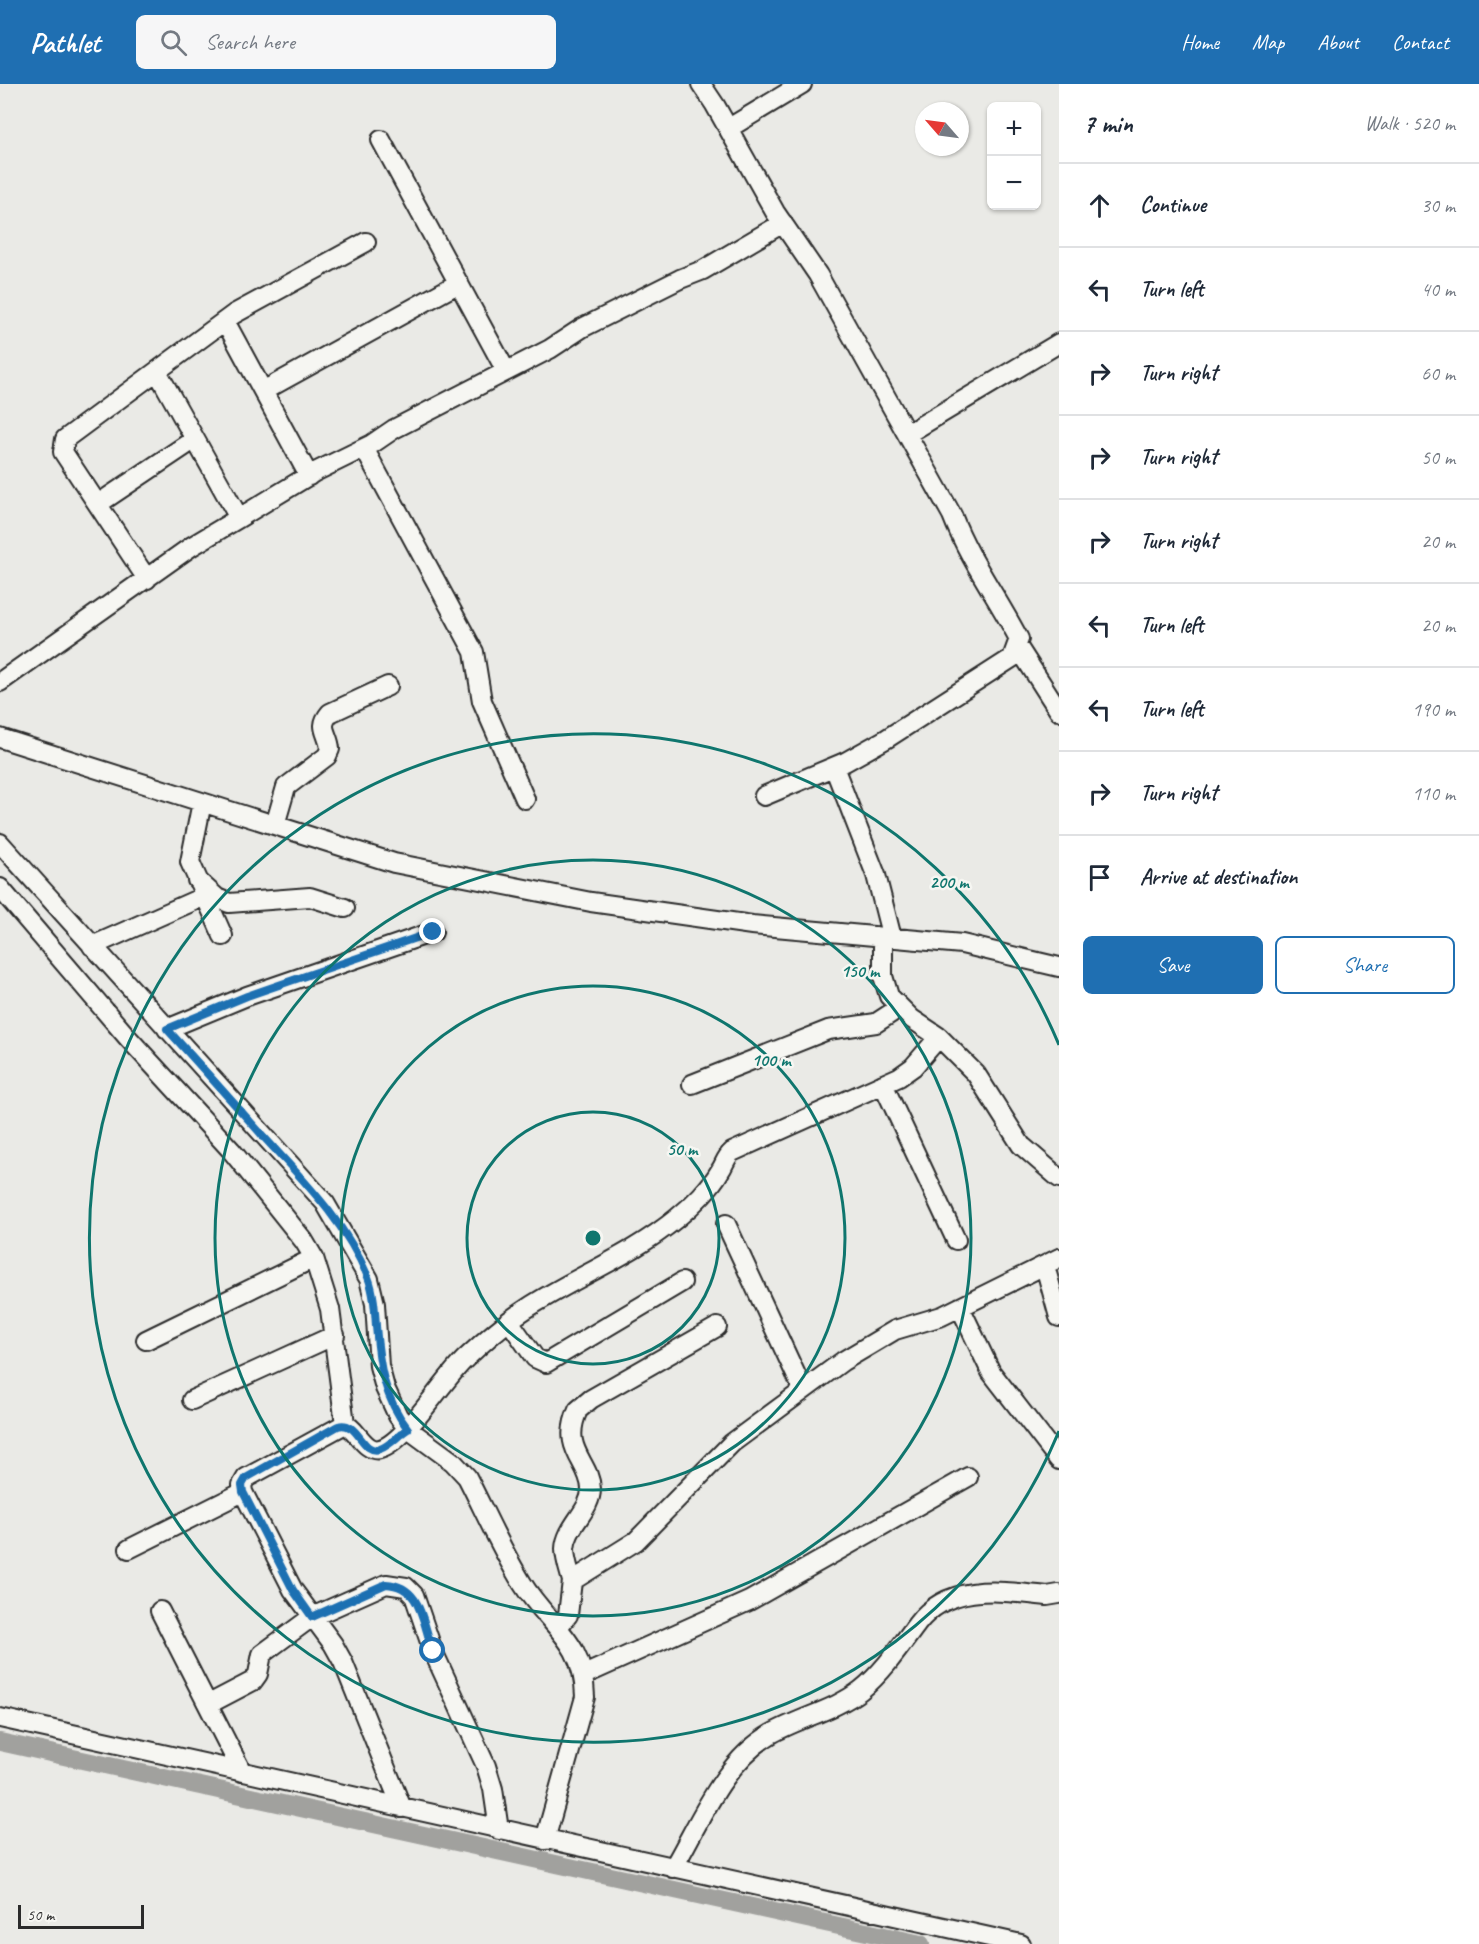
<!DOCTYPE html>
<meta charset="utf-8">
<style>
body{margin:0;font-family:Caveat,sans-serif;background:#f6f6f7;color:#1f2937}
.controls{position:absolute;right:18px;top:18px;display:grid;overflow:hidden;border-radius:9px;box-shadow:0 2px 4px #0004}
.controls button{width:54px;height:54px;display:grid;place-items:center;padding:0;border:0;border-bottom:2px solid #e0e1e3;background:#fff;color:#1f2937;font:30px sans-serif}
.compass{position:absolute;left:915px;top:18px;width:54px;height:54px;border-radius:50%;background:#fff;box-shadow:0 2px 4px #0004;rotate:298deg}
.scale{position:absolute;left:18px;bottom:15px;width:126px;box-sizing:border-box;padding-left:6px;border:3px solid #2b2b2b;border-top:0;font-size:16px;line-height:21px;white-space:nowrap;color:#2b2b2b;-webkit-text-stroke:4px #f6f6f2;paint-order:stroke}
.stop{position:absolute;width:18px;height:18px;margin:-14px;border:4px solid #1f6fb2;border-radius:50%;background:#fff}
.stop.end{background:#1f6fb2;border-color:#fff;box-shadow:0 2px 6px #0008}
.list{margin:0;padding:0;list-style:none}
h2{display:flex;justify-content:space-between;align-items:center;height:78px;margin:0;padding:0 24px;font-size:26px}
h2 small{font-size:20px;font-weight:400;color:#747a83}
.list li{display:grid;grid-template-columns:39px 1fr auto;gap:18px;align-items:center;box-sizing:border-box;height:84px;padding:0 24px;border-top:2px solid #e0e1e3}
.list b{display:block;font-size:22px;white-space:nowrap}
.list em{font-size:20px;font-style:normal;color:#747a83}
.actions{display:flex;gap:12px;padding:18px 24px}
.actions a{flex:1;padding:14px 0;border:2px solid #1f6fb2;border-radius:9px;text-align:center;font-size:21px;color:#1f6fb2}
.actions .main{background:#1f6fb2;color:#fff}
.icon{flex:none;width:33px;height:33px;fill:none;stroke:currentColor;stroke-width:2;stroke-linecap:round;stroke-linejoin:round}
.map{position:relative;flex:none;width:1059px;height:1860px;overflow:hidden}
header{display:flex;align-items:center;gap:36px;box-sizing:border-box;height:84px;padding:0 30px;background:#1f6fb2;color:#fff}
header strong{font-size:28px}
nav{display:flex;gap:33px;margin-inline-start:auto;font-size:21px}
.search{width:420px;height:54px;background:#f6f6f7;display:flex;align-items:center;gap:15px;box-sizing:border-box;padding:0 21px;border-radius:9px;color:#747a83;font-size:22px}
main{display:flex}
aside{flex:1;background:#fff}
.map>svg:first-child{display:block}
</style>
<header>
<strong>Pathlet</strong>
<div class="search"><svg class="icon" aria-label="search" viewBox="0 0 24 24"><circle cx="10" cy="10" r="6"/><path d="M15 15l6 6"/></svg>Search here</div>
<nav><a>Home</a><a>Map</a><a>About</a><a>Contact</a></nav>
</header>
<main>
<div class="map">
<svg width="1059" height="1860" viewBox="0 0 1059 1860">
<rect width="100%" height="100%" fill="#eaeae6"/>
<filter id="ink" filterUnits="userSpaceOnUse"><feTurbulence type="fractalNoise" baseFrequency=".0167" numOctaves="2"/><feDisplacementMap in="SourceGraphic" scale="12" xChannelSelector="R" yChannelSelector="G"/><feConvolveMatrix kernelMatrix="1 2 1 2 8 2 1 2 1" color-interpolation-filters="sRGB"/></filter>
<g filter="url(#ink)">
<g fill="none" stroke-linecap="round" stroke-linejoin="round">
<path stroke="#a1a19e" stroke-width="18" d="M0 1658 921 1860"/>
<defs>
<path id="minor" d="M701 0 715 21 775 128 818 191 952 431C969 475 997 513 1019 555L1012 574 886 655 845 678 764 712
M729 44 802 0
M381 56 506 287
M225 237 309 392
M157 287 239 434
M263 307 459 199
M907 350 1059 259
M364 364 474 568 482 617 525 715
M98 420 195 355
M147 495 63 368 65 355 234 230 366 158
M1018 563 1059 627
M0 598 192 462 239 434 313 389 372 360 394 345 550 265 582 244 680 195 703 186 783 139
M0 654 394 779 591 818 752 841 962 860 1059 883
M834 683 876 791 892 854
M202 718 190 778 223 852
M275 741 286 703 327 672 330 665C329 649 317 644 330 629L388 602
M0 759 325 1119 369 1195 375 1220 379 1282 385 1304 398 1332 408 1345 453 1378 467 1393C485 1428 501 1465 522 1499 549 1543 584 1555 585 1613L545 1756
M197 796 217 814 229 819 310 813 345 824
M0 804 129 955 231 1066 304 1157 314 1174 330 1225 345 1340
M883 853V892L889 912 912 935 939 953 976 990 1021 1061 1059 1094
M92 862 205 812
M167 945 247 912 433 848
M692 1000 828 946 876 939 899 924
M883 1000 956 1156
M726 1140 803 1306
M1045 1182 1059 1233
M960 1223 991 1288 1059 1376
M509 1237 535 1274 546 1279 682 1198
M146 1256 314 1174
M192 1316 335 1251
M129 1465 243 1408
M572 1497C569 1486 565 1475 565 1465 566 1442 591 1427 591 1405 590 1377 560 1366 578 1326L591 1315 717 1243
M160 1527 242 1688
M558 1543 568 1531 572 1497 636 1457 732 1359 843 1277 895 1246 942 1232 1059 1174
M584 1591 749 1517 968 1393
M209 1620 253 1597 258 1590 262 1570 312 1533 386 1500 406 1503 414 1511 433 1567 486 1682 493 1705 499 1746
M0 1634 1021 1860
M402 1724 343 1578 333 1560 293 1506 243 1408 242 1401 246 1394 345 1340C357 1345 365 1369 380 1365 405 1359 444 1294 466 1274 485 1256 504 1239 526 1225 575 1193 631 1172 677 1134 692 1122 711 1103 720 1087 725 1080 725 1074 732 1068L899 993 913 983 939 953
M673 1784C700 1738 723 1678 771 1650 799 1634 835 1626 861 1606 883 1588 900 1563 917 1540 949 1498 1001 1507 1047 1512L1059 1510"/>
</defs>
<use href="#minor" stroke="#2b2b2b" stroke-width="22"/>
<use href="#minor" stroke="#f6f6f2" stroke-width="18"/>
</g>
</g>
<g fill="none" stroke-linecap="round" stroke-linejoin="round" filter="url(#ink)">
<path stroke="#1f6fb2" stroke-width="8" d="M433 848 247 912 167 945C199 980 230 1015 262 1051 302 1095 345 1137 368 1193 374 1208 375 1226 376 1242 379 1281 384 1314 408 1345 399 1350 391 1361 380 1365 361 1371 359 1336 338 1342L246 1394 242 1401 243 1408 293 1506 312 1533 386 1500C422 1502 422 1538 433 1567"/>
</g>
<g fill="none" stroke="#0f766e" stroke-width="3">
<circle cx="593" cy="1154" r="126"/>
<circle cx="593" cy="1154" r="252"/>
<circle cx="593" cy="1154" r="378"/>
<path d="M1059 1347A504 504 0 1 1 1059 961"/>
</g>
<circle cx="593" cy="1154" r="9" fill="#0f766e" stroke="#f6f6f2" stroke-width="3"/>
<g font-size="18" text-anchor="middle" font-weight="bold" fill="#0f766e" stroke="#f6f6f2" stroke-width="5" stroke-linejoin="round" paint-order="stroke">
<text x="949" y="804">200 m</text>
<text x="860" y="893">150 m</text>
<text x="771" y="982">100 m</text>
<text x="682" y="1071">50 m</text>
</g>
</svg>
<div class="controls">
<button>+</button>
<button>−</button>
</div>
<svg class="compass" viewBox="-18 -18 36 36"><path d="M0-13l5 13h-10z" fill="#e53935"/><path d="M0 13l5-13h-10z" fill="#747a83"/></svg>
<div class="scale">50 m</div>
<div class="stop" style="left:433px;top:1567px"></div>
<div class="stop end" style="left:433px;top:848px"></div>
</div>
<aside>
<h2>7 min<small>Walk · 520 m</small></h2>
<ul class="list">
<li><svg class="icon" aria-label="ahead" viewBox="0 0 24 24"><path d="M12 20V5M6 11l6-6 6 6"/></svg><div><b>Continue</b></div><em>30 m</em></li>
<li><svg class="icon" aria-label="left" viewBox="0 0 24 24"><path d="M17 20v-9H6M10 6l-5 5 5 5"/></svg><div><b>Turn left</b></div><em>40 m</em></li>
<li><svg class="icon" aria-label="right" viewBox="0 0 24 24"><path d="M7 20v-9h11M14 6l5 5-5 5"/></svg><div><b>Turn right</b></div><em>60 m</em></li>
<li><svg class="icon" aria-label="right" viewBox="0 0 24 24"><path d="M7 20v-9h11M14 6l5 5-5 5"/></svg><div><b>Turn right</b></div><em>50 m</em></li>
<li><svg class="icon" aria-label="right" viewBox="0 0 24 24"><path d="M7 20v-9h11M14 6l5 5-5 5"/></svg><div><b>Turn right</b></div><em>20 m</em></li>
<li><svg class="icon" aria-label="left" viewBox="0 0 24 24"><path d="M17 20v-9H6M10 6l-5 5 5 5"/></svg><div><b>Turn left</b></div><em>20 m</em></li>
<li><svg class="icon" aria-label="left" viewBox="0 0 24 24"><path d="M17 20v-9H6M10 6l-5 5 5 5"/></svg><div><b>Turn left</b></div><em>190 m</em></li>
<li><svg class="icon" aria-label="right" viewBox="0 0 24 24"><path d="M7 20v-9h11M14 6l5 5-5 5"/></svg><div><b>Turn right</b></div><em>110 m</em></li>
<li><svg class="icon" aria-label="arrive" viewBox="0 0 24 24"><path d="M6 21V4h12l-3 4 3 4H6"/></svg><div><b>Arrive at destination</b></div></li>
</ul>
<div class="actions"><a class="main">Save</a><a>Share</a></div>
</aside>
</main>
